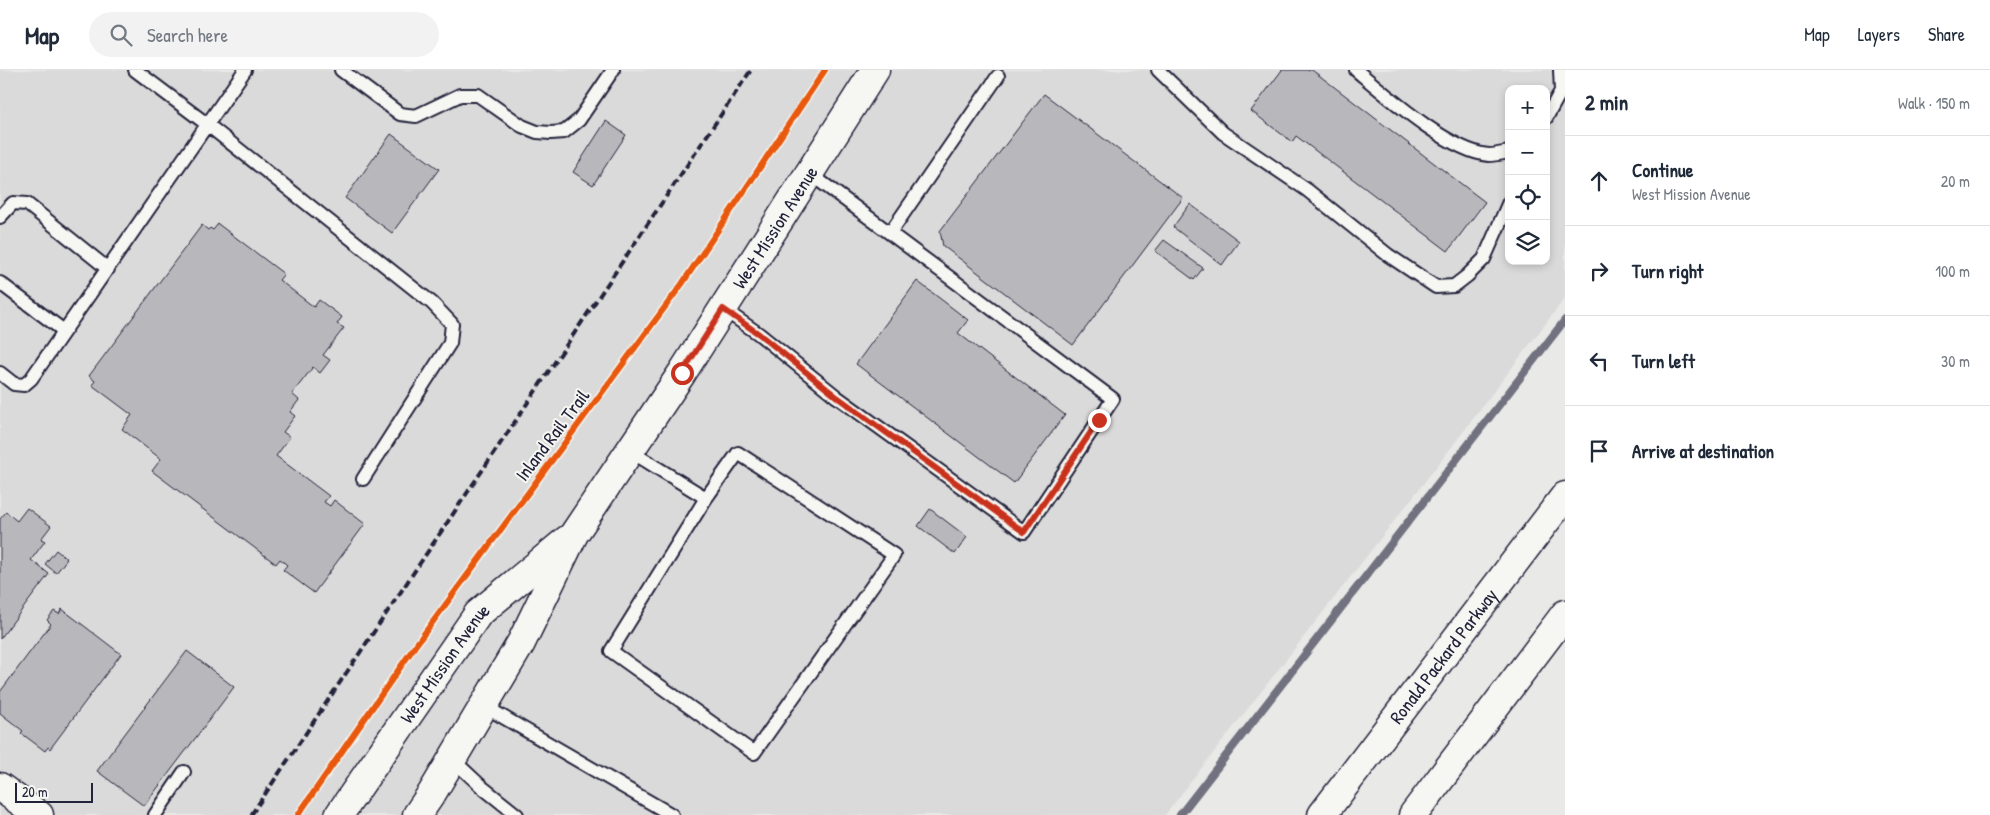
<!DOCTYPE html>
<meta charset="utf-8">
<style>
body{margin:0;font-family:"Patrick Hand",sans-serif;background:#f2f2f3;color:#1f2937}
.controls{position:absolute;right:15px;top:15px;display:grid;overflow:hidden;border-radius:10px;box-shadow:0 2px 8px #0003}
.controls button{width:45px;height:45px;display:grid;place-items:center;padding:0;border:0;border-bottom:1px solid #e0e1e3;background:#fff;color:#1f2937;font:25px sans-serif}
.scale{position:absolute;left:15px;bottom:12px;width:78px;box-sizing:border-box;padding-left:5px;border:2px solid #22223b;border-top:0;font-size:14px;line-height:18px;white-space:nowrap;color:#22223b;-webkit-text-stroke:4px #f6f6f2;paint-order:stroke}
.stop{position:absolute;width:15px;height:15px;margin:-11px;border:4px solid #c8321e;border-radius:50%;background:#fff}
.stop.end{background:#c8321e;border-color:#fff;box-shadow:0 1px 5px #0008}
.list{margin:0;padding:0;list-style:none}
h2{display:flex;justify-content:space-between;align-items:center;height:65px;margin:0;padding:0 20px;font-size:21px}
h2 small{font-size:16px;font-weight:400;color:#747a83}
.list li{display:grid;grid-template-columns:32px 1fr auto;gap:15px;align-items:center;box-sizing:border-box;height:90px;padding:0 20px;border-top:1px solid #e0e1e3}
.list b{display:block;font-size:19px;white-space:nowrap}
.list p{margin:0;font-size:16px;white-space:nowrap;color:#747a83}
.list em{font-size:16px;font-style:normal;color:#747a83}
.icon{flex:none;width:28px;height:28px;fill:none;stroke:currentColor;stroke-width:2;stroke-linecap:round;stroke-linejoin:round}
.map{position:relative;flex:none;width:1565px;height:745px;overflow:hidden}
header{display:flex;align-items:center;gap:30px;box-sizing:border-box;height:70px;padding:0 25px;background:#fff;border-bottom:1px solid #e0e1e3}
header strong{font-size:24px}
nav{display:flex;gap:28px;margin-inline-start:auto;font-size:18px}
.search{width:350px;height:45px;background:#f2f2f3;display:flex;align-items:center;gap:12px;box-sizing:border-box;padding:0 18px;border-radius:28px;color:#747a83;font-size:19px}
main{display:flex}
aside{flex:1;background:#fff}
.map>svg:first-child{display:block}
</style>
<header>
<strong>Map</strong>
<div class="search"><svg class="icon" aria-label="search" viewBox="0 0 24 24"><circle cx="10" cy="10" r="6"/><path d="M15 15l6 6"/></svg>Search here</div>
<nav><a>Map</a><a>Layers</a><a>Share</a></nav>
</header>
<main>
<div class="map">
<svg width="1565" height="745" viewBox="0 0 1565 745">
<rect width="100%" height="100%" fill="#e9e9e7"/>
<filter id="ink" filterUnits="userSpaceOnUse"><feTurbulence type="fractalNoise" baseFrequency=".02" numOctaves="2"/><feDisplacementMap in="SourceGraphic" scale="10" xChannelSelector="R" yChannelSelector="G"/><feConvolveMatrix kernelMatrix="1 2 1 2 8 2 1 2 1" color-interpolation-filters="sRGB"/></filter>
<g filter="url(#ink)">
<path fill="#dadada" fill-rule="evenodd" d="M0 0H1565V228L1437 396 1165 745H0ZM1509 19H1546V191H1509Z"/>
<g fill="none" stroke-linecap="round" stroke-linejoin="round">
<path stroke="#71717f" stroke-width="8" d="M1180 745 1565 250"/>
</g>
<path fill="#b8b8bc" stroke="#22223b" d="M1282 0H1312L1485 132 1448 181 1296 66 1292 72 1251 41Z
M1044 24 1183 128 1073 275 943 176 940 161Z
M606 51 626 65 593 115 573 102Z
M391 64 439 99 392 163 345 128Z
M1190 134 1239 171 1222 195 1173 157Z
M218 154 284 204 279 210 314 237 319 230 342 247 337 254 344 258 323 285 330 290 320 303 313 297 292 324 299 330 290 342 295 346 283 362 290 367 276 386 329 426 324 432 330 436 334 430 365 454 314 523 283 500 287 495 280 489 276 494 152 401 161 389 122 359 132 345 92 315 95 311 89 306 202 155 208 160 210 158 213 160Z
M1164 170 1203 198 1194 210 1155 181Z
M917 211 968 250 958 263 1065 345 1014 413 856 294Z
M27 438 51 456 41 469 45 471 31 490 49 504 0 569V449L6 442 17 451Z
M930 439 967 467 955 484 918 456Z
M56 480 67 489 56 503 45 494Z
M62 539 121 584 50 679 48 677 45 681 21 663 23 661 0 643V622L51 554 47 550 54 541 59 544Z
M187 581 234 617 144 736 97 701Z"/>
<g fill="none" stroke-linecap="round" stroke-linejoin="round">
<defs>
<path id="service" d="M135 0 208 55 432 233 452 254 450 273 363 409
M341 0 400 44 416 46 460 25H478L522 56 537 62 551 63 564 62 579 50 613 0
M1158 0 1223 63 1307 120 1388 185 1436 217 1454 216 1467 206 1484 189 1509 132
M1356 0C1387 26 1450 82 1489 85 1495 85 1503 83 1509 82
M1546 48 1561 21 1560 0
M0 147 13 133 27 134 108 199
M890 163 998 6
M0 213 64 261
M723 239 759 264 837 327 1024 462 1113 329 809 103
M0 303 14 314 24 315 31 309 245 0
M630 381 706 428 611 581 754 683 894 485 738 383 706 428
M484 636 672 745
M452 689 482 717 517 745
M155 745 184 702"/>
<path id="tertiary" d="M0 717 39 745"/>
<g id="primary">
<path id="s1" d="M339 745 478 544 567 470"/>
<path id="s2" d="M417 745 432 723 521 573 574 464 682 303 875 0"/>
</g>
<g id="motorway">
<path id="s3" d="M1322 745 1565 426"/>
<path d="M1413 745 1565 544"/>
</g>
</defs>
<use href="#service" stroke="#22223b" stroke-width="16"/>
<use href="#tertiary" stroke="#22223b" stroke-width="31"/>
<use href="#primary" stroke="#22223b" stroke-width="31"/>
<use href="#motorway" stroke="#22223b" stroke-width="31"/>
<use href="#service" stroke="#f6f6f2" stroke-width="12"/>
<use href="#tertiary" stroke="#f6f6f2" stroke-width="28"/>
<use href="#primary" stroke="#f6f6f2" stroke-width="28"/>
<use href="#motorway" stroke="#f6f6f2" stroke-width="28"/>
<path stroke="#22223b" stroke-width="4" stroke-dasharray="8 4" stroke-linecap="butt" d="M251 745 751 0"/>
<defs>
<path id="cycleway" d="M298 745 415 576 682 214 825 0"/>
</defs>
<use href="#cycleway" stroke="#f6f6f2" stroke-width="9"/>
<use href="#cycleway" stroke="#e8590c" stroke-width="6"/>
</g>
</g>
<g fill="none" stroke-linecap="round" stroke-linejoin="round" filter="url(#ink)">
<path stroke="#c8321e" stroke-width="6" d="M682 303 723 239 759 264 837 327 1024 462 1099 350"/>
</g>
<g text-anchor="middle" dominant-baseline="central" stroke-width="4" stroke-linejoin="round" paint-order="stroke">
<g font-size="19" fill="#22223b" stroke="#f6f6f2">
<text stroke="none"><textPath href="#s2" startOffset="689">West Mission Avenue</textPath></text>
<text transform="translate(552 365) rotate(-53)">Inland Rail Trail</text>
<text stroke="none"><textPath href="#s3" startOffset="200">Ronald Packard Parkway</textPath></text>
<text stroke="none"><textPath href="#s1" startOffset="185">West Mission Avenue</textPath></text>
</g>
</g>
</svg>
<div class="controls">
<button>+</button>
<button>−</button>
<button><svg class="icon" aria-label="locate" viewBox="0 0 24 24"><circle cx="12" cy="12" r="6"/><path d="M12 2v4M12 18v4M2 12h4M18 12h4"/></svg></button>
<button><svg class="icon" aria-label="layers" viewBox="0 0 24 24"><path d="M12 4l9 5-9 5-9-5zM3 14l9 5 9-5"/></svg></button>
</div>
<div class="scale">20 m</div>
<div class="stop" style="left:682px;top:303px"></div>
<div class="stop end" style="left:1099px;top:350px"></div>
</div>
<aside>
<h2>2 min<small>Walk · 150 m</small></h2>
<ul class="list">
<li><svg class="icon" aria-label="ahead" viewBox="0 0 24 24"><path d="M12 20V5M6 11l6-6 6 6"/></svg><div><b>Continue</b><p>West Mission Avenue</p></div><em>20 m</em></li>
<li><svg class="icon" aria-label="right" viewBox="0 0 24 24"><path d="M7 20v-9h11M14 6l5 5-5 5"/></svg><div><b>Turn right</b></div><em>100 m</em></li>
<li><svg class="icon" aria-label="left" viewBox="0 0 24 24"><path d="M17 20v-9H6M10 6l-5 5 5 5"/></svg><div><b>Turn left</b></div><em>30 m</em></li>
<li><svg class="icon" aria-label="arrive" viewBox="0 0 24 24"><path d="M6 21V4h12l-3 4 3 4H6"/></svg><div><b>Arrive at destination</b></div></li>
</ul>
</aside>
</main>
